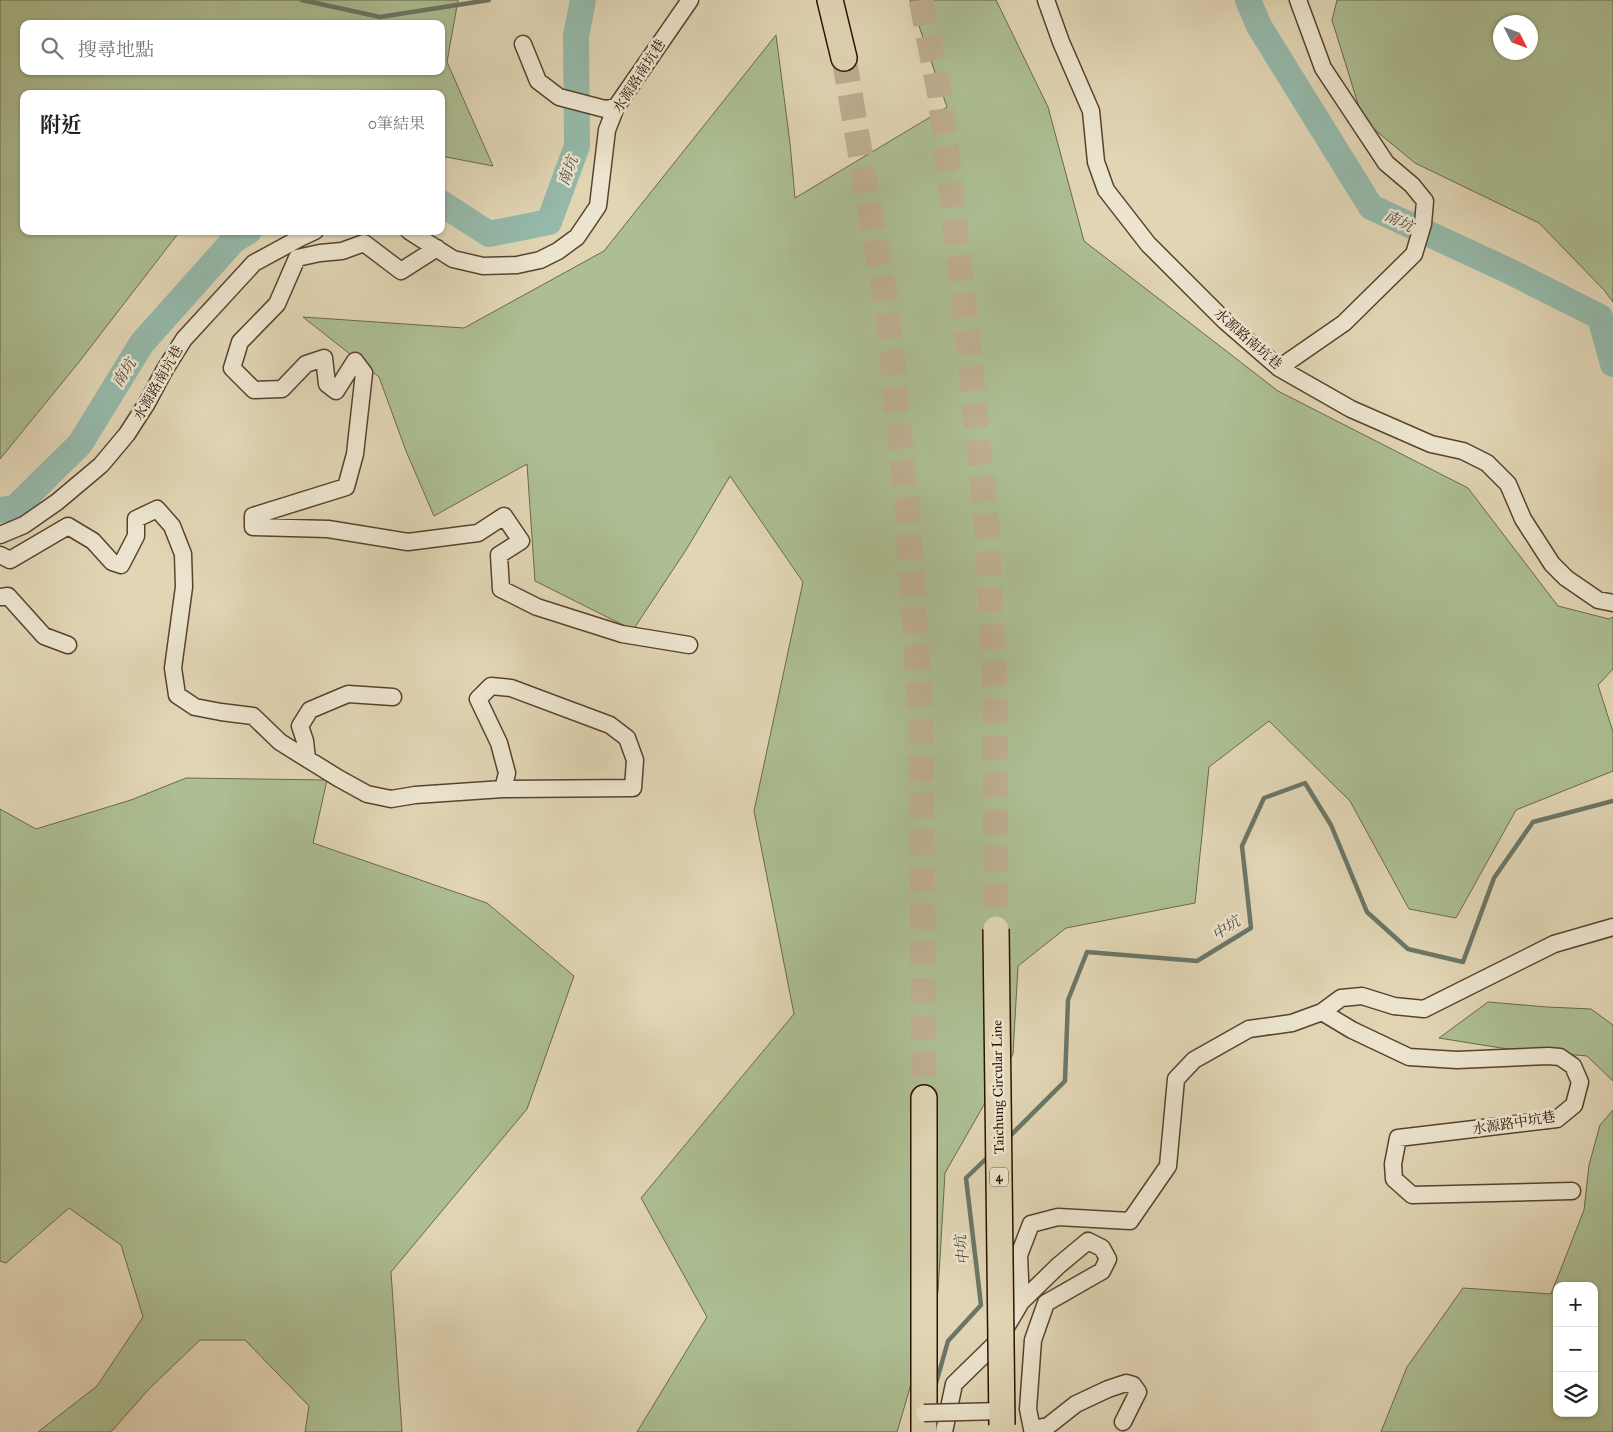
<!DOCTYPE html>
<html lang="zh-TW">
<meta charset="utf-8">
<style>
body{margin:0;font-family:"IM FELL Great Primer","Noto Serif TC",serif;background:#f2f2f2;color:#222}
.controls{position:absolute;right:15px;bottom:15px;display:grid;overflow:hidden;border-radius:10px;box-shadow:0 1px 4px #0004}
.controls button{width:45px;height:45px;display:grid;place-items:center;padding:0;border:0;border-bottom:1px solid #e0e0e0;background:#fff;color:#222;font:25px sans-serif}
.compass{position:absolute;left:1493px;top:15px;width:45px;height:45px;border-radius:50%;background:#fff;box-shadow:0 1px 4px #0004;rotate:132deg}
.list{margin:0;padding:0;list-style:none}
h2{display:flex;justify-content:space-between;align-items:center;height:65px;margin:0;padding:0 20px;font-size:21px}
h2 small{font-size:16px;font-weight:400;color:#767676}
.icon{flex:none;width:28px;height:28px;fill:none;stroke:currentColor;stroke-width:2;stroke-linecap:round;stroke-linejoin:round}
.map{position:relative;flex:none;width:1613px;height:1432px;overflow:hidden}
.search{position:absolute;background:#fff;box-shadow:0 1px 4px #0004;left:20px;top:20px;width:425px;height:55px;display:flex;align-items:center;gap:12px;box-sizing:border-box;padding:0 18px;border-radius:10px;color:#767676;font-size:19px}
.panel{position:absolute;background:#fff;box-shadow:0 1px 4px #0004;left:20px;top:90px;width:425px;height:145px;border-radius:10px}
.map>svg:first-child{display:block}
</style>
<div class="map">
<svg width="1613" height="1432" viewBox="0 0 1613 1432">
<rect width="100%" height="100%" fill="#e1d5b4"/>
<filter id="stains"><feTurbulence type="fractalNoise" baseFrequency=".004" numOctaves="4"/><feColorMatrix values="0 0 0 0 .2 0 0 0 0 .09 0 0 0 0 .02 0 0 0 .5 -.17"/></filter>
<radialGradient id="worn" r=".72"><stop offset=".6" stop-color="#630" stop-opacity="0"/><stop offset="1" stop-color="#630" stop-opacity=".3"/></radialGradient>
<path fill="#acbe92" stroke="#6c684a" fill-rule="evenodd" d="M0 0H458L447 62 493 166 441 156V94H24V231H180L79 362 0 459ZM24 24H441V71H24Z
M910 0H996L1048 107 1084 241 1278 391 1468 488 1558 606 1609 619 1613 617V669L1598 685 1613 732V771L1516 810 1456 918 1409 909 1350 801 1269 721 1209 767 1195 903 1066 928 1018 966 1013 1054 945 1173 938 1292 897 1432H637L707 1317 641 1198 794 1014 754 811 803 582 730 476 686 550 633 630 535 581 527 464 434 516 406 451 379 377 303 317 464 328 604 251 776 35 790 143 795 198 947 107Z
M1337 0H1613V302L1604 290 1539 223 1415 163 1363 120 1332 20ZM1500 22H1530V52H1500Z
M186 778 327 780 313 843 487 903 574 976 527 1109 391 1272 402 1432H305L309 1406 245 1340H200L149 1389 111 1432H38L97 1386 143 1317 121 1245 69 1208 6 1263 0 1261V809L36 829 131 800Z
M1488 1002 1547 1007 1591 1009 1613 1025V1081L1587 1056 1501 1048 1439 1038Z
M1613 1110V1432H1381L1407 1367 1463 1288 1551 1294 1584 1210 1589 1165 1600 1125ZM1557 1286H1594V1413H1557Z"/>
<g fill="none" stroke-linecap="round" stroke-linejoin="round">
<path stroke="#6b7667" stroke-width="4.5" d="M302 0 380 17 489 0
M1008 1138 1065 1081 1068 1000 1087 952 1197 961 1251 928 1242 846 1264 798 1305 783 1331 825 1367 912 1408 949 1463 962 1494 878 1533 822 1613 801
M935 1387 948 1341 981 1305 966 1178 990 1155"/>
<path stroke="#95b9aa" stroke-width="26" d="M1248 0 1259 26 1371 207 1511 272 1600 317 1613 364
M441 203 489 234 549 222 577 146 576 36 583 0
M0 510 15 508 80 444 142 343 234 240 249 231"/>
<path stroke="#bdae90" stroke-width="25" stroke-dasharray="25 12" stroke-linecap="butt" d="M921 0 940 96 965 312 987 529 995 693 996 929
M844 58 887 310 907 506 921 724 924 1098"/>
<defs>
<path id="minor" d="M1046 0 1061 42 1091 111 1096 162 1106 190 1148 244 1225 321 1279 368 1351 409 1431 444 1463 451 1487 463 1508 484 1523 519 1552 564 1566 578 1598 600 1613 603
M523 44 538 81 559 97 605 109 616 107
M409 231 453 259 483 266 517 265 540 260 558 251 577 237 598 206 607 130 616 107 690 0
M437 248 401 271 364 243 342 251 320 253 297 258 277 304 240 342 232 368 254 390 282 389 306 364 324 358 327 384 336 391 355 361 364 373 355 454 346 487 253 516V527L328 529 408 542 478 533 504 516 521 541 499 555 501 589 537 607 622 634 689 645
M1279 368 1344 323 1414 254 1423 224 1425 201 1412 185 1386 163 1323 68 1298 0
M0 535 24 525 57 502 101 465 127 434 147 403 164 371 184 339 254 263 300 238 315 231
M0 555 10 560 68 526 93 541 112 562 121 565 136 536V519L157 509 172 526 183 554 184 587 173 668 177 695 195 707 221 712 253 716 280 742 338 778 367 794 391 799 415 795 503 789 633 788 635 760 627 738 610 725 511 688 491 686 478 699 499 743 507 773 503 789
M0 597 8 596 44 636 68 645
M307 758 305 741 300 726 310 710 348 694 393 697
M1322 1012 1341 998 1362 996 1394 1006 1424 1009 1554 944 1613 927
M1021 1302 1058 1266 1088 1241 1102 1248 1108 1259 1102 1271 1046 1303 1033 1340 1028 1409 1032 1429 1048 1426 1076 1404 1108 1389 1126 1383 1133 1385 1138 1392 1123 1422
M944 1432 954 1384 998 1341 1021 1302 1019 1255 1031 1224 1058 1217 1130 1221 1168 1166 1176 1079 1194 1060 1249 1029 1292 1023 1322 1012 1352 1030 1409 1057 1457 1060 1548 1056 1560 1057 1573 1066 1580 1082 1574 1105 1557 1119 1398 1138 1393 1164 1394 1179 1412 1195 1572 1191"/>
<path id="highway" d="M830 0 844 58
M924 1432V1098"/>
</defs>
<use href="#minor" stroke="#58432e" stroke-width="19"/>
<use href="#highway" stroke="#2b1202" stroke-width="28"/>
<use href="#minor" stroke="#ece4ce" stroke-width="16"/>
<use href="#highway" stroke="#e1d5b4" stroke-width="25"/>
<defs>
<path id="minor-bridge" d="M924 1413 1002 1411"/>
<path id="highway-bridge" d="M996 929 1002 1425"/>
</defs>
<use href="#minor-bridge" stroke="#58432e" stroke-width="19" stroke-linecap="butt"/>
<use href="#highway-bridge" stroke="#2b1202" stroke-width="28" stroke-linecap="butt"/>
<use href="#minor-bridge" stroke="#ece4ce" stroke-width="16"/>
<use href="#highway-bridge" stroke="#e1d5b4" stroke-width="25"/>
</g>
<g text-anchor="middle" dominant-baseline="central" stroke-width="5" stroke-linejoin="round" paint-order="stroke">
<rect fill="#ece4ce" stroke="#65513f" stroke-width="1" x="990" y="1167.5" width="18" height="19" rx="4"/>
<g font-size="12" font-weight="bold" fill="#2b1202">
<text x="999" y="1177">4</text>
</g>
<g font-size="14" fill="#2b1202" stroke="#ece4ce">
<text transform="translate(639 76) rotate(-57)">水源路南坑巷</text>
<text transform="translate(1248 339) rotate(41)">水源路南坑巷</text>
<text transform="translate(158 383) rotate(-60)">水源路南坑巷</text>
<text transform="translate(998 1087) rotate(-91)">Taichung Circular Line</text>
<text transform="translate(1514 1123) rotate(-9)">水源路中坑巷</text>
</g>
<g font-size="15" font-style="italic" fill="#504c3d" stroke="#ece4ce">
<text transform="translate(568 171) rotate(-70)">南坑</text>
<text transform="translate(1399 221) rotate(26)">南坑</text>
<text transform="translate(124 373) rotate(-58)">南坑</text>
<text transform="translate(1226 928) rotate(-34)">中坑</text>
<text transform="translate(962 1250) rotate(-97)">中坑</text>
</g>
</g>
<rect width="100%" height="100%" filter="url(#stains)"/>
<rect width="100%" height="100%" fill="url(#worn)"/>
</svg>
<div class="controls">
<button>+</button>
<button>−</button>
<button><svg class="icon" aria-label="layers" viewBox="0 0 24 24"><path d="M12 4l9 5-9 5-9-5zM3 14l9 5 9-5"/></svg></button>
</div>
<svg class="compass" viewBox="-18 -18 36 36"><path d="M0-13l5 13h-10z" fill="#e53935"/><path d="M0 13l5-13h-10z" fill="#767676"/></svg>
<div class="search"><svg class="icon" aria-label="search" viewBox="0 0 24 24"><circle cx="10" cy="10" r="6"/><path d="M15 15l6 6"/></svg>搜尋地點</div>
<section class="panel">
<h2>附近<small>0筆結果</small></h2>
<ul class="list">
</ul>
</section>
</div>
